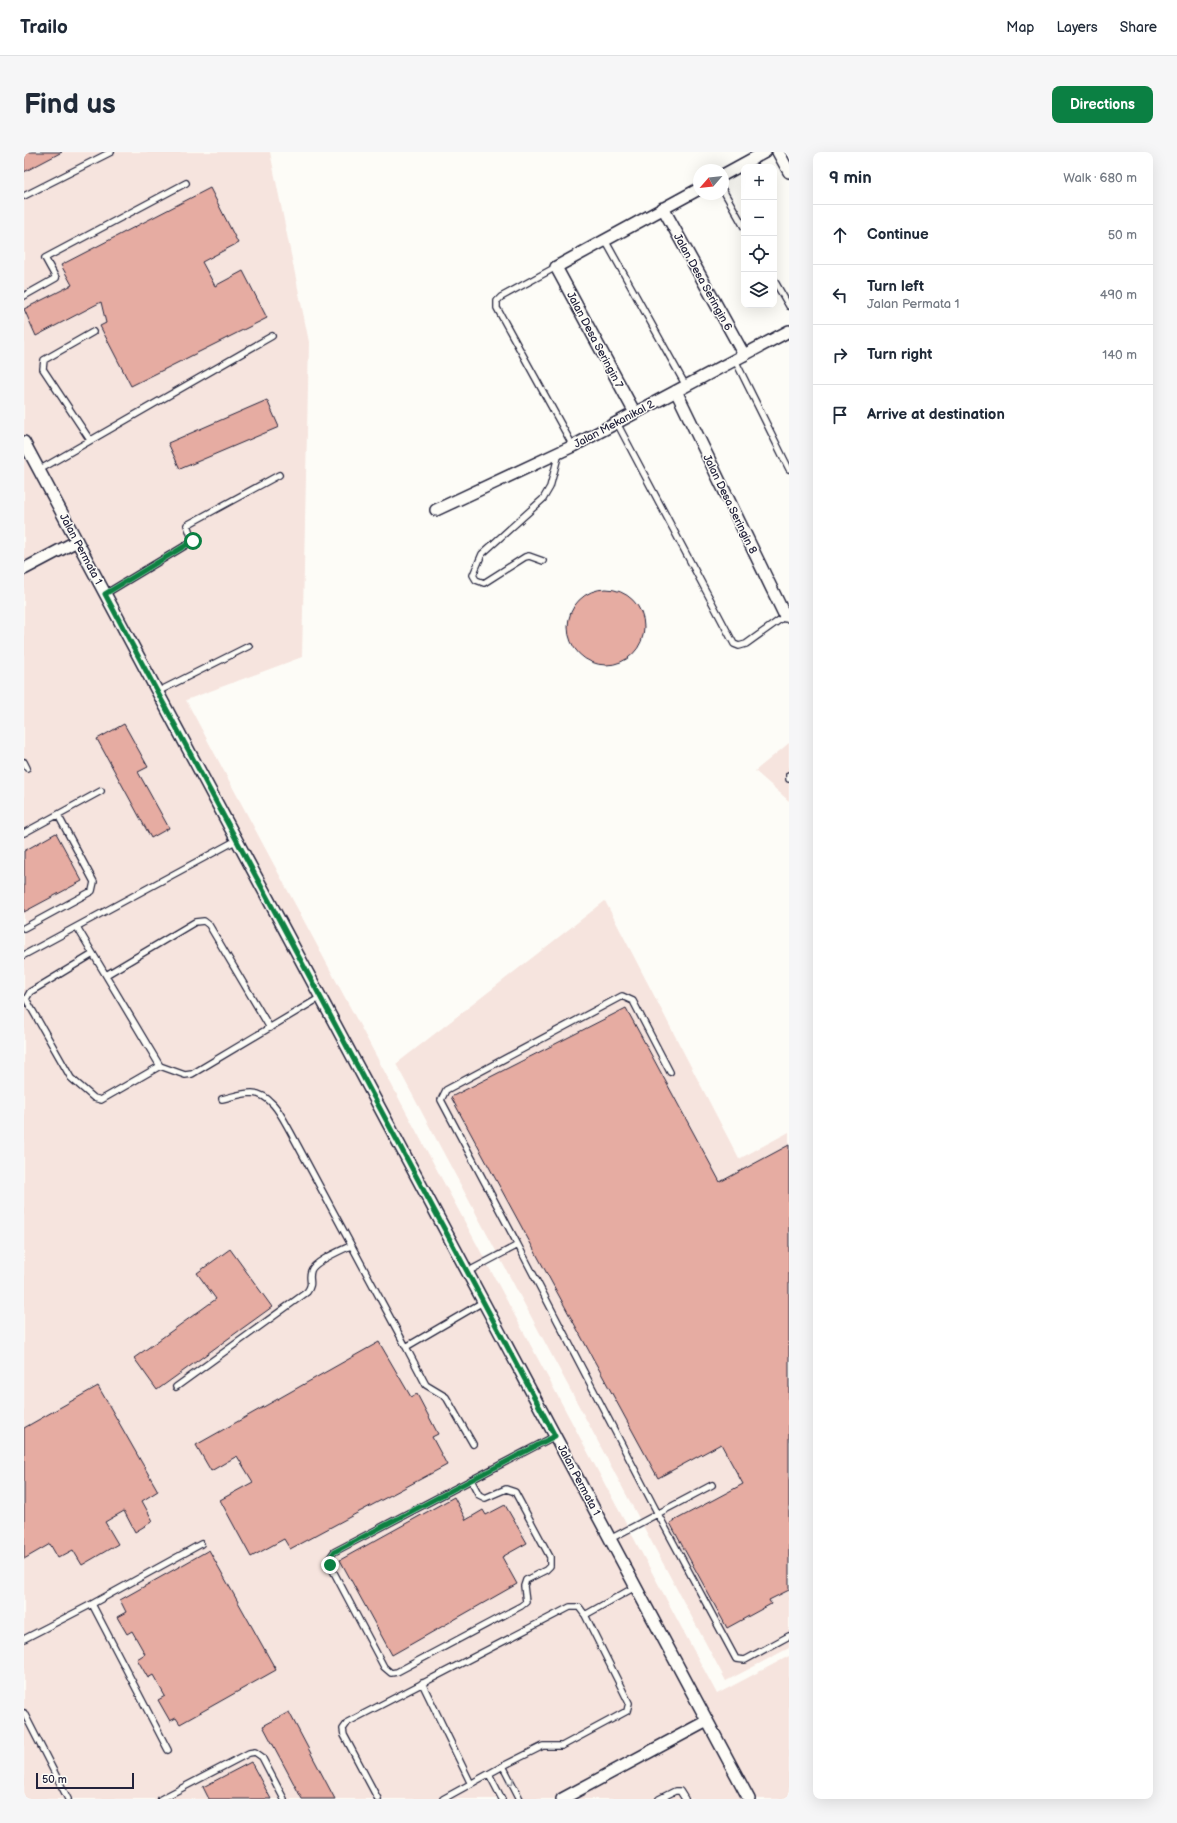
<!DOCTYPE html>
<meta charset="utf-8">
<style>
body{margin:0;font-family:"Balsamiq Sans",sans-serif;background:#f6f6f7;color:#1f2937}
.controls{position:absolute;right:12px;top:12px;display:grid;overflow:hidden;border-radius:8px;box-shadow:0 4px 16px #0002}
.controls button{width:36px;height:36px;display:grid;place-items:center;padding:0;border:0;border-bottom:1px solid #e0e1e3;background:#fff;color:#1f2937;font:20px sans-serif}
.compass{position:absolute;left:669px;top:12px;width:36px;height:36px;border-radius:50%;background:#fff;box-shadow:0 4px 16px #0002;rotate:242deg}
.scale{position:absolute;left:12px;bottom:10px;width:98px;box-sizing:border-box;padding-left:4px;border:2px solid #22223b;border-top:0;font-size:11px;line-height:14px;white-space:nowrap;color:#22223b;-webkit-text-stroke:3px #fdfcf7;paint-order:stroke}
.stop{position:absolute;width:12px;height:12px;margin:-9px;border:3px solid #0b8043;border-radius:50%;background:#fff}
.stop.end{background:#0b8043;border-color:#fff;box-shadow:0 1px 4px #0008}
.list{margin:0;padding:0;list-style:none}
h2{display:flex;justify-content:space-between;align-items:center;height:52px;margin:0;padding:0 16px;font-size:17px}
h2 small{font-size:13px;font-weight:400;color:#747a83}
.list li{display:grid;grid-template-columns:26px 1fr auto;gap:12px;align-items:center;box-sizing:border-box;height:60px;padding:0 16px;border-top:1px solid #e0e1e3}
.list b{display:block;font-size:15px;white-space:nowrap}
.list p{margin:0;font-size:13px;white-space:nowrap;color:#747a83}
.list em{font-size:13px;font-style:normal;color:#747a83}
.icon{flex:none;width:22px;height:22px;fill:none;stroke:currentColor;stroke-width:2;stroke-linecap:round;stroke-linejoin:round}
.map{position:relative;flex:none;width:765px;height:1647px;overflow:hidden;border-radius:8px}
header{display:flex;align-items:center;gap:24px;box-sizing:border-box;height:56px;padding:0 20px;background:#fff;border-bottom:1px solid #e0e1e3}
header strong{font-size:19px}
nav{display:flex;gap:22px;margin-inline-start:auto;font-size:14px}
.intro{display:flex;align-items:center;justify-content:space-between;box-sizing:border-box;height:96px;padding:0 24px}
h1{margin:0;font-size:28px}
.button{padding:10px 18px;border-radius:8px;background:#0b8043;color:#fff;font-size:14px;font-weight:700}
main{display:flex;gap:24px;padding:0 24px}
aside{flex:1;background:#fff;border-radius:8px;box-shadow:0 4px 16px #0002}
.map>svg:first-child{display:block}
</style>
<header>
<strong>Trailo</strong>
<nav><a>Map</a><a>Layers</a><a>Share</a></nav>
</header>
<div class="intro"><h1>Find us</h1><a class="button">Directions</a></div>
<main>
<div class="map">
<svg width="765" height="1647" viewBox="0 0 765 1647">
<rect width="100%" height="100%" fill="#fdfcf7"/>
<filter id="ink" filterUnits="userSpaceOnUse"><feTurbulence type="fractalNoise" baseFrequency=".025" numOctaves="2"/><feDisplacementMap in="SourceGraphic" scale="8" xChannelSelector="R" yChannelSelector="G"/><feConvolveMatrix kernelMatrix="1 2 1 2 8 2 1 2 1" color-interpolation-filters="sRGB"/></filter>
<g filter="url(#ink)">
<path fill="#f6e4de" d="M0 0H246L285 190 278 505 162 548 693 1542 765 1504V1647H0Z
M765 591V649L731 619Z
M581 749 715 1007 765 980V1496L702 1529 372 912Z"/>
<path fill="#e6aca2" stroke="#22223b" d="M0 0H38L0 20Z
M186 36 214 91 178 110 191 134 219 119 243 166 107 234 76 174 82 171 77 150 12 184 0 157 48 133 37 113Z
M243 248 255 275 156 317 144 291Z
M544 475a38 38 0 1 1 76 0a38 38 0 1 1-76 0Z
M100 572 124 615 114 620 145 676 127 686 73 587Z
M32 681 58 729 0 760V699Z
M602 856 696 1030 765 993V1438L745 1448 747 1452 703 1476 646 1371 719 1332 697 1292 634 1326 427 945Z
M206 1097 248 1155 133 1238 110 1206 192 1147 173 1121Z
M355 1190 387 1245 393 1242 414 1282 408 1285 423 1313 266 1397 260 1387 227 1405 196 1348 229 1330 213 1304 187 1319 172 1293Z
M74 1234 134 1339 118 1349 129 1369 111 1380 100 1359 81 1370 94 1392 58 1413 49 1398 34 1406 26 1392 0 1407V1276Z
M430 1345 442 1368 459 1358 462 1363 481 1353 503 1391 478 1405 493 1432 368 1503 316 1408Z
M185 1398 252 1518 156 1572 152 1566 146 1569 134 1548 141 1544 129 1523 124 1526 113 1507 121 1502 108 1479 103 1482 93 1465 102 1460 96 1448Z
M265 1560 311 1647H278L239 1574Z
M227 1610 247 1647H185L179 1635Z"/>
<g fill="none" stroke-linecap="round" stroke-linejoin="round">
<defs>
<path id="lane" d="M699 38 720 75
M0 44 87 0
M581 88 662 234
M532 115 477 145 473 149V156L549 294
M750 128 765 154
M0 144 32 126 21 106 162 31
M711 208 765 317
M593 271 710 492 715 494 722 492 761 464
M66 288 19 217 20 208 69 180
M15 318 248 184
M519 409 505 404 501 405 460 431 452 428 449 423 458 402 519 347 526 335 535 301
M81 442 169 389 163 373 255 323
M133 540 225 494
M0 610 3 616
M765 623V627
M0 681 77 639
M53 775 136 914
M0 776 68 739 70 730 34 663
M69 802 6 840 2 847 47 926 70 946 77 948 136 914 161 923 168 922 297 845
M0 803 213 688
M82 823 171 770 180 769 185 773 246 876
M198 947C207 945 219 941 228 941 248 942 258 965 266 979L382 1195 459 1150
M494 1093 634 1362 712 1507 721 1508 765 1484
M443 1120 494 1093 417 948 422 938 598 844 609 849 646 920
M382 1195 402 1233 422 1245 449 1292
M152 1235 283 1140C290 1131 284 1128 287 1119 289 1110 318 1098 326 1094
M447 1328 455 1343 461 1346 482 1337 491 1340 526 1405V1414L522 1418 502 1428 500 1434 502 1450 497 1454 373 1520 367 1521 360 1515 306 1413 305 1407 310 1400 531 1284
M586 1387 688 1333
M68 1452 177 1392
M561 1463 611 1435
M0 1487 68 1452 144 1598
M398 1531 447 1632
M0 1561 44 1647
M479 1614 496 1647
M465 1622 478 1647
M137 1647 225 1601 231 1600 238 1605 260 1647
M354 1647 320 1583 319 1577 324 1570 546 1455H555L561 1463 605 1551 603 1559 538 1594H519L479 1614 419 1647
M635 1647 651 1639H656L661 1647"/>
<path id="street" d="M754 0 765 20
M699 23 741 0
M639 56 720 203
M652 239 761 464 765 461
M611 261 532 115 675 37
M0 290 725 1647
M412 358 549 294 765 179
M0 417 53 389
M538 1647 683 1569"/>
</defs>
<use href="#lane" stroke="#22223b" stroke-width="8"/>
<use href="#street" stroke="#22223b" stroke-width="14"/>
<use href="#lane" stroke="#fdfcf7" stroke-width="5.5"/>
<use href="#street" stroke="#fdfcf7" stroke-width="11"/>
</g>
<defs><path id="oneway-chevron" d="M-2-3.5L2.5 0L-2 3.5" fill="none" stroke-width="1.6" stroke-linecap="round" stroke-linejoin="round"/></defs>
<use stroke="#9a9aa2" href="#oneway-chevron" transform="translate(487 1630) rotate(62)"/>
</g>
<g fill="none" stroke-linecap="round" stroke-linejoin="round" filter="url(#ink)">
<path stroke="#0b8043" stroke-width="5" d="M169 389 81 442 531 1284 310 1400 305 1407 306 1413"/>
</g>
<g text-anchor="middle" dominant-baseline="central" stroke-width="3" stroke-linejoin="round" paint-order="stroke">
<g font-size="11" fill="#22223b" stroke="#fdfcf7">
<text transform="translate(679 130) rotate(61)">Jalan Desa Seringin 6</text>
<text transform="translate(571 188) rotate(62)">Jalan Desa Seringin 7</text>
<text transform="translate(590 272) rotate(-28)">Jalan Mekanikal 2</text>
<text transform="translate(706 352) rotate(64)">Jalan Desa Seringin 8</text>
<text transform="translate(57 397) rotate(62)">Jalan Permata 1</text>
<text transform="translate(555 1328) rotate(62)">Jalan Permata 1</text>
</g>
</g>
</svg>
<div class="controls">
<button>+</button>
<button>−</button>
<button><svg class="icon" aria-label="locate" viewBox="0 0 24 24"><circle cx="12" cy="12" r="6"/><path d="M12 2v4M12 18v4M2 12h4M18 12h4"/></svg></button>
<button><svg class="icon" aria-label="layers" viewBox="0 0 24 24"><path d="M12 4l9 5-9 5-9-5zM3 14l9 5 9-5"/></svg></button>
</div>
<svg class="compass" viewBox="-18 -18 36 36"><path d="M0-13l5 13h-10z" fill="#e53935"/><path d="M0 13l5-13h-10z" fill="#747a83"/></svg>
<div class="scale">50 m</div>
<div class="stop" style="left:169px;top:389px"></div>
<div class="stop end" style="left:306px;top:1413px"></div>
</div>
<aside>
<h2>9 min<small>Walk · 680 m</small></h2>
<ul class="list">
<li><svg class="icon" aria-label="ahead" viewBox="0 0 24 24"><path d="M12 20V5M6 11l6-6 6 6"/></svg><div><b>Continue</b></div><em>50 m</em></li>
<li><svg class="icon" aria-label="left" viewBox="0 0 24 24"><path d="M17 20v-9H6M10 6l-5 5 5 5"/></svg><div><b>Turn left</b><p>Jalan Permata 1</p></div><em>490 m</em></li>
<li><svg class="icon" aria-label="right" viewBox="0 0 24 24"><path d="M7 20v-9h11M14 6l5 5-5 5"/></svg><div><b>Turn right</b></div><em>140 m</em></li>
<li><svg class="icon" aria-label="arrive" viewBox="0 0 24 24"><path d="M6 21V4h12l-3 4 3 4H6"/></svg><div><b>Arrive at destination</b></div></li>
</ul>
</aside>
</main>
